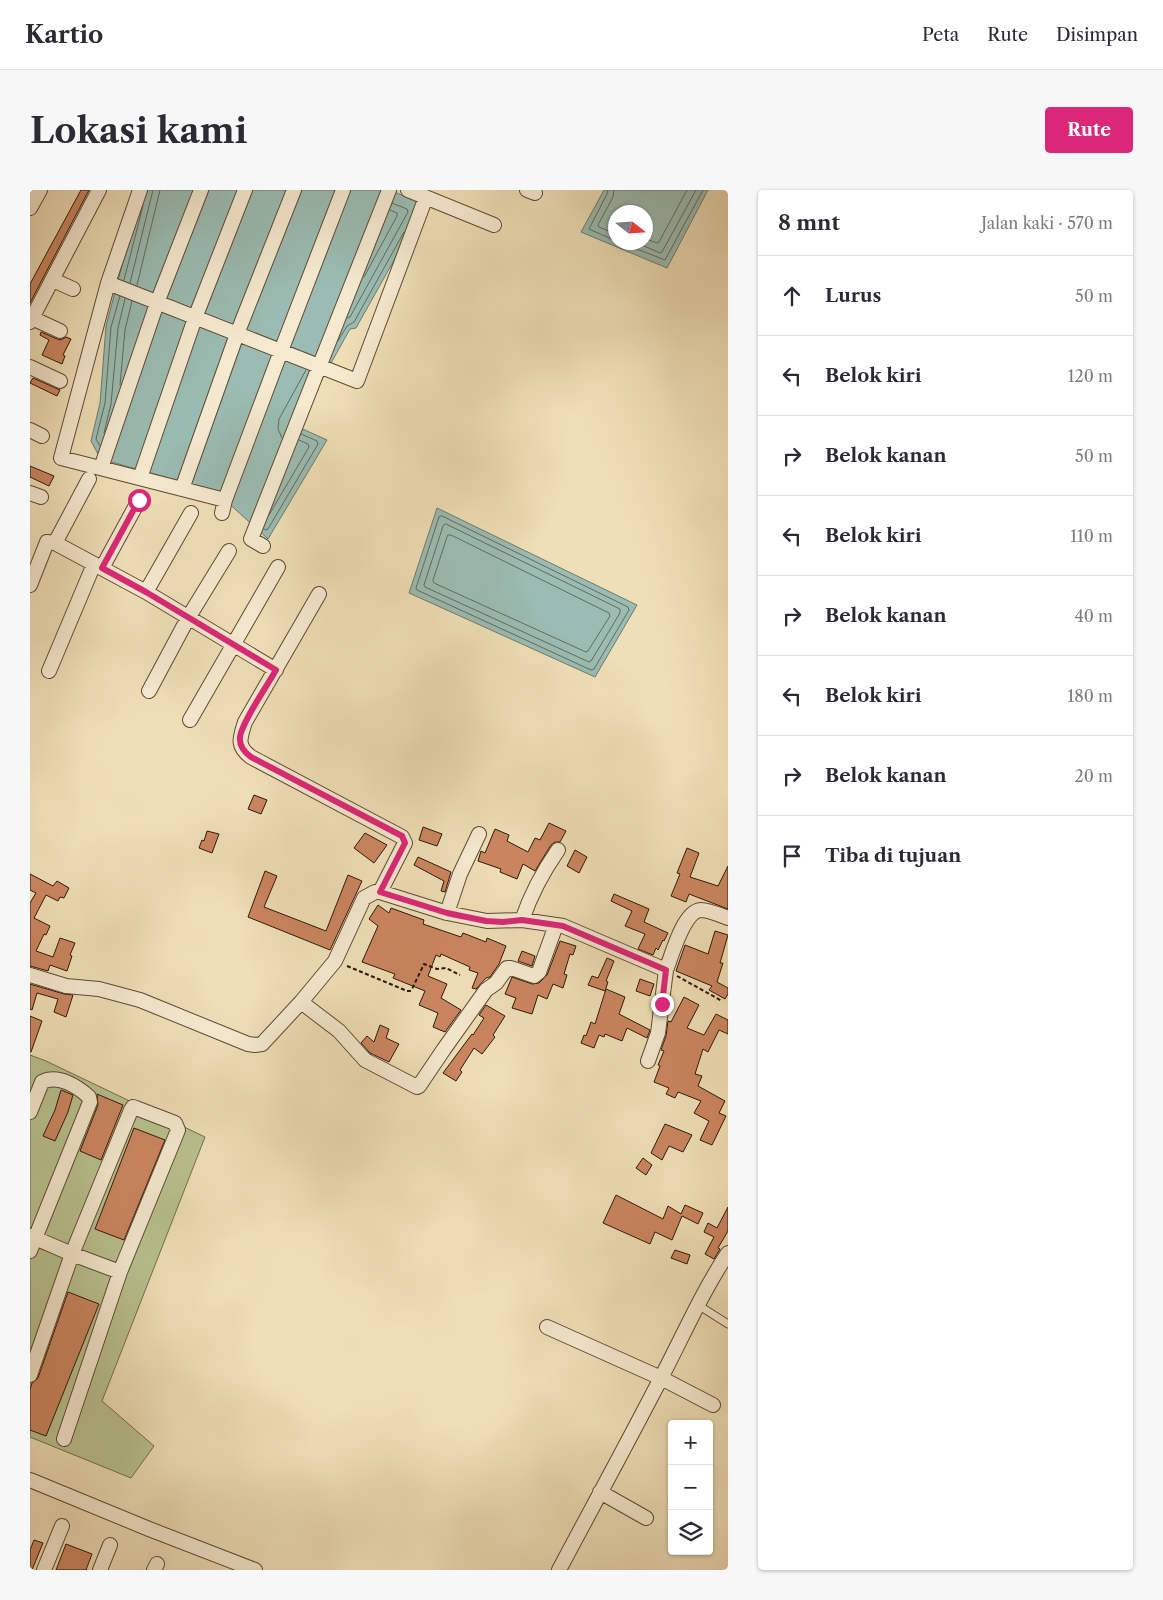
<!DOCTYPE html>
<html lang="id">
<meta charset="utf-8">
<style>
body{margin:0;font-family:"Libre Caslon Text",serif;background:#f7f7f7;color:#2b2b33}
.controls{position:absolute;right:15px;bottom:15px;display:grid;overflow:hidden;border-radius:5px;box-shadow:0 1px 4px #0004}
.controls button{width:45px;height:45px;display:grid;place-items:center;padding:0;border:0;border-bottom:1px solid #e1e1e2;background:#fff;color:#2b2b33;font:25px sans-serif}
.compass{position:absolute;left:578px;top:15px;width:45px;height:45px;border-radius:50%;background:#fff;box-shadow:0 1px 4px #0004;rotate:107deg}
.stop{position:absolute;width:15px;height:15px;margin:-11px;border:4px solid #db2777;border-radius:50%;background:#fff}
.stop.end{background:#db2777;border-color:#fff;box-shadow:0 1px 5px #0008}
.list{margin:0;padding:0;list-style:none}
h2{display:flex;justify-content:space-between;align-items:center;height:65px;margin:0;padding:0 20px;font-size:21px}
h2 small{font-size:16px;font-weight:400;color:#7c7c81}
.list li{display:grid;grid-template-columns:32px 1fr auto;gap:15px;align-items:center;box-sizing:border-box;height:80px;padding:0 20px;border-top:1px solid #e1e1e2}
.list b{display:block;font-size:19px;white-space:nowrap}
.list em{font-size:16px;font-style:normal;color:#7c7c81}
.icon{flex:none;width:28px;height:28px;fill:none;stroke:currentColor;stroke-width:2;stroke-linecap:round;stroke-linejoin:round}
.map{position:relative;flex:none;width:698px;height:1380px;overflow:hidden;border-radius:5px}
header{display:flex;align-items:center;gap:30px;box-sizing:border-box;height:70px;padding:0 25px;background:#fff;border-bottom:1px solid #e1e1e2}
header strong{font-size:24px}
nav{display:flex;gap:28px;margin-inline-start:auto;font-size:18px}
.intro{display:flex;align-items:center;justify-content:space-between;box-sizing:border-box;height:120px;padding:0 30px}
h1{margin:0;font-size:35px}
.button{padding:12px 22px;border-radius:5px;background:#db2777;color:#fff;font-size:18px;font-weight:700}
main{display:flex;gap:30px;padding:0 30px}
aside{flex:1;background:#fff;border-radius:5px;box-shadow:0 1px 4px #0004}
.map>svg:first-child{display:block}
</style>
<header>
<strong>Kartio</strong>
<nav><a>Peta</a><a>Rute</a><a>Disimpan</a></nav>
</header>
<div class="intro"><h1>Lokasi kami</h1><a class="button">Rute</a></div>
<main>
<div class="map">
<svg width="698" height="1380" viewBox="0 0 698 1380">
<rect width="100%" height="100%" fill="#efdfb7"/>
<filter id="stains"><feTurbulence type="fractalNoise" baseFrequency=".004" numOctaves="4"/><feColorMatrix values="0 0 0 0 .2 0 0 0 0 .09 0 0 0 0 .02 0 0 0 .5 -.17"/></filter>
<radialGradient id="worn" r=".72"><stop offset=".6" stop-color="#630" stop-opacity="0"/><stop offset="1" stop-color="#630" stop-opacity=".3"/></radialGradient>
<path fill="#b8c28f" stroke="#736c4b" d="M0 865 16 871 175 947 72 1211 124 1256 101 1288 0 1247Z"/>
<path fill="#9abcb2" stroke="#6f7a6e" fill-rule="evenodd" d="M112 0H360L395 15 326 138 320 139 266 236 297 250 238 349 185 301 78 271 68 264 61 251 70 213 76 136Z
M574 0H678L637 78 551 42ZM586 22H616V52H586Z
M407 318 607 415 565 487 379 403Z"/>
<g fill="none" stroke-linecap="round" stroke-linejoin="round">
<path stroke="#646a5c" stroke-width="1" d="M578 0 577 4 559 39 586 51
M584 0 583 7 568 35 569 37 586 44
M616 49 627 53 629 52 657 0
M589 52 635 70 673 0
M605 52 630 63 632 62 666 0
M334 87 367 26V23L360 20
M94 90 113 16
M100 93 123 0
M107 95 130 0
M317 128 320 127 378 22 377 19 362 13
M308 151 317 136 324 132 374 42
M90 195 95 140 102 111
M74 243 81 214 88 138 95 109
M252 248 248 239 249 229 276 180
M70 256 66 249 75 213 81 137 90 106
M239 325 279 257 278 254 269 250
M412 326 598 417 599 420 564 479 561 480 387 400 386 398 409 327Z
M416 334 590 419V423L561 471 559 472 395 397 394 395 413 336Z
M234 339 236 340 238 339 288 254 287 251 271 244
M418 345H421L579 423 580 426 558 461 556 462 404 393 403 391Z"/>
</g>
<path fill="#cb8660" stroke="#2e1707" d="M51 0H59L0 113V94Z
M11 142 27 149 31 150 36 147 41 149 33 165 35 166 32 174 12 165 19 150 10 145Z
M3 188 30 200 27 206 0 193Z
M0 276 24 286 19 296 0 287Z
M224 605 237 610 231 624 218 619Z
M519 633 536 641 530 652H525L521 655 505 681 493 674 487 689 470 682 471 679 448 671 451 661 455 663 465 639 479 645 477 651 498 662 505 648 510 650Z
M393 637 412 644 407 656 389 650Z
M177 641 189 644 182 663 169 658 172 650 174 651Z
M335 643 357 655 344 673 324 658Z
M657 658 669 663 660 687 688 696 698 676V719L659 704 656 712 641 706 650 684 647 683Z
M545 660 557 667 549 683 537 676Z
M388 667 421 682 415 702 411 701 414 691 384 675Z
M235 681 247 686 234 717 296 741 318 685 332 691 300 760 218 727Z
M0 684 23 696 27 691 39 698 34 708 30 707 28 711 16 705 4 728 20 736 16 745 14 744 6 761 23 767 30 748 45 753 40 765 42 766 37 781 20 775 18 781 0 776V713L6 703 0 700Z
M584 704 619 719 614 732 638 743 634 751 633 750 628 760 626 758 623 765 608 759 615 744 595 736 602 721 581 711Z
M348 715 359 723 361 718 394 730 393 734 431 747 433 743 456 752 457 748 476 756 469 774 460 787 456 788 446 799 442 798 448 783 439 780 440 777 411 764 410 767 406 765 398 786 417 794 411 808 431 820 415 842 403 837 408 823 389 815 395 801 363 788 365 784 332 772 348 736 339 729Z
M685 741 698 745 690 773H693L687 792 698 798V804L695 809 679 800 682 796 646 781 655 755 678 764Z
M530 751 546 756 543 765 540 764 534 784 537 785 533 798 523 794 517 809 508 805 502 824 482 818 486 808 475 804 482 787 502 794 509 793 517 785Z
M492 761 505 766 502 776 488 771Z
M577 768 584 771 576 791 578 792 575 801 558 795 562 786 568 788Z
M610 789 624 794 620 806 606 801Z
M0 794 34 804 43 805 36 827 24 822 28 809 7 803 2 820 0 819Z
M576 799 595 807 589 824 620 840 617 848 597 838 592 851 575 844 574 847 569 845 564 858 551 853 554 845 556 846 561 832 565 834Z
M654 807 669 815 657 838 674 845 686 824 698 830V844L689 840 678 862 673 859 665 884 672 886 668 896 695 911 689 923 696 926 682 955 670 950 679 931 664 923 671 911 648 902 645 908 636 904 639 898 624 892 630 876 628 875 634 861 631 860 636 846 638 831 641 832Z
M456 815 475 826 463 845 465 847 452 864 444 858 430 880 432 882 426 891 413 883 442 844 443 845 454 828 449 825Z
M0 826 12 831 1 862H0Z
M350 835 359 839 356 848 369 854 359 872 340 863 331 853 337 846 344 852Z
M31 900 43 905 38 922 25 951 13 946 25 920Z
M67 904 93 915 71 970 50 961 68 915Z
M635 934 662 945 653 962 639 956 632 970 621 963Z
M104 938 135 950 94 1050 65 1039Z
M613 968 622 975 616 985 606 978Z
M586 1005 633 1029 638 1016 651 1024 655 1015 673 1023 668 1034 652 1026 642 1050 625 1042 620 1054 573 1033Z
M698 1017V1041L688 1058 690 1059 684 1069 675 1064 684 1047 674 1042 678 1033 687 1038Z
M645 1060 660 1065 657 1074 641 1068Z
M38 1102 69 1114 16 1246 0 1240V1199L2 1193 8 1188Z
M4 1350 13 1353 2 1380H0V1360Z
M36 1354 62 1364 56 1380H26Z"/>
<g fill="none" stroke-linecap="round" stroke-linejoin="round">
<defs>
<path id="lane" d="M668 1115 698 1134"/>
<path id="street" d="M110 0 78 93 327 191 396 7
M378 0 464 35
M497 0 505 3
M0 18 10 0
M23 90 43 99
M78 93 31 268 195 310
M2 128 30 141
M0 132 69 0
M0 177 30 191
M0 240 12 246
M71 278 127 113 171 0
M110 288 165 128 215 0
M152 299 207 144 264 0
M0 303 11 307
M192 323 195 310 251 161 313 0
M25 353 59 289
M233 356 221 349 359 0
M72 378 109 310
M0 395 17 352 25 353 116 402 246 480
M116 402 161 323
M289 404 215 532C210 548 206 556 221 567L372 647 375 653 350 702
M19 481 64 374
M119 501 158 428 199 361
M160 530 248 377
M417 723 430 684 449 644
M492 730C501 704 512 683 528 660
M0 785 36 796 69 799 110 810 218 854 225 855 232 854 271 812 305 771 334 708 345 702H350L417 723 457 731 492 730 533 736 636 780C642 766 653 721 671 720 679 720 690 725 698 728
M271 812 309 841 335 870 387 897 389 896 414 859 456 800 466 793 477 778H481L504 786 509 782 526 735
M618 871 628 843 636 780
M0 922 12 892C28 884 47 896 59 907L60 912 0 1061
M0 1046 42 1064 90 1082
M517 1137 631 1188 683 1215
M0 1185 42 1064 101 920 103 917 106 918 145 933 148 940 90 1082 34 1249
M0 1290 119 1339 225 1380
M570 1302 616 1328
M14 1380 32 1336
M70 1380 80 1355
M124 1380 127 1374
M529 1380C563 1316 598 1252 631 1188 653 1146 672 1102 698 1063"/>
</defs>
<use href="#lane" stroke="#5e4933" stroke-width="9"/>
<use href="#street" stroke="#5e4933" stroke-width="16"/>
<path stroke="#2e1707" stroke-width="2" stroke-dasharray="4 2.5" stroke-linecap="butt" d="M317 776 377 801H380L382 799 394 774 407 779 416 778 430 785
M647 786 692 811"/>
<use href="#lane" stroke="#f5ead0" stroke-width="7"/>
<use href="#street" stroke="#f5ead0" stroke-width="14"/>
</g>
<g fill="none" stroke-linecap="round" stroke-linejoin="round">
<path stroke="#db2777" stroke-width="6" d="M109 310 72 378 116 402 246 480C237 496 212 532 210 547 209 556 214 562 221 567L372 646 375 653 350 702 417 723 456 731 473 732 492 730 533 736 636 780 632 814"/>
</g>
<rect width="100%" height="100%" filter="url(#stains)"/>
<rect width="100%" height="100%" fill="url(#worn)"/>
</svg>
<div class="controls">
<button>+</button>
<button>−</button>
<button><svg class="icon" aria-label="layers" viewBox="0 0 24 24"><path d="M12 4l9 5-9 5-9-5zM3 14l9 5 9-5"/></svg></button>
</div>
<svg class="compass" viewBox="-18 -18 36 36"><path d="M0-13l5 13h-10z" fill="#e53935"/><path d="M0 13l5-13h-10z" fill="#7c7c81"/></svg>
<div class="stop" style="left:109px;top:310px"></div>
<div class="stop end" style="left:632px;top:814px"></div>
</div>
<aside>
<h2>8 mnt<small>Jalan kaki · 570 m</small></h2>
<ul class="list">
<li><svg class="icon" aria-label="ahead" viewBox="0 0 24 24"><path d="M12 20V5M6 11l6-6 6 6"/></svg><div><b>Lurus</b></div><em>50 m</em></li>
<li><svg class="icon" aria-label="left" viewBox="0 0 24 24"><path d="M17 20v-9H6M10 6l-5 5 5 5"/></svg><div><b>Belok kiri</b></div><em>120 m</em></li>
<li><svg class="icon" aria-label="right" viewBox="0 0 24 24"><path d="M7 20v-9h11M14 6l5 5-5 5"/></svg><div><b>Belok kanan</b></div><em>50 m</em></li>
<li><svg class="icon" aria-label="left" viewBox="0 0 24 24"><path d="M17 20v-9H6M10 6l-5 5 5 5"/></svg><div><b>Belok kiri</b></div><em>110 m</em></li>
<li><svg class="icon" aria-label="right" viewBox="0 0 24 24"><path d="M7 20v-9h11M14 6l5 5-5 5"/></svg><div><b>Belok kanan</b></div><em>40 m</em></li>
<li><svg class="icon" aria-label="left" viewBox="0 0 24 24"><path d="M17 20v-9H6M10 6l-5 5 5 5"/></svg><div><b>Belok kiri</b></div><em>180 m</em></li>
<li><svg class="icon" aria-label="right" viewBox="0 0 24 24"><path d="M7 20v-9h11M14 6l5 5-5 5"/></svg><div><b>Belok kanan</b></div><em>20 m</em></li>
<li><svg class="icon" aria-label="arrive" viewBox="0 0 24 24"><path d="M6 21V4h12l-3 4 3 4H6"/></svg><div><b>Tiba di tujuan</b></div></li>
</ul>
</aside>
</main>
